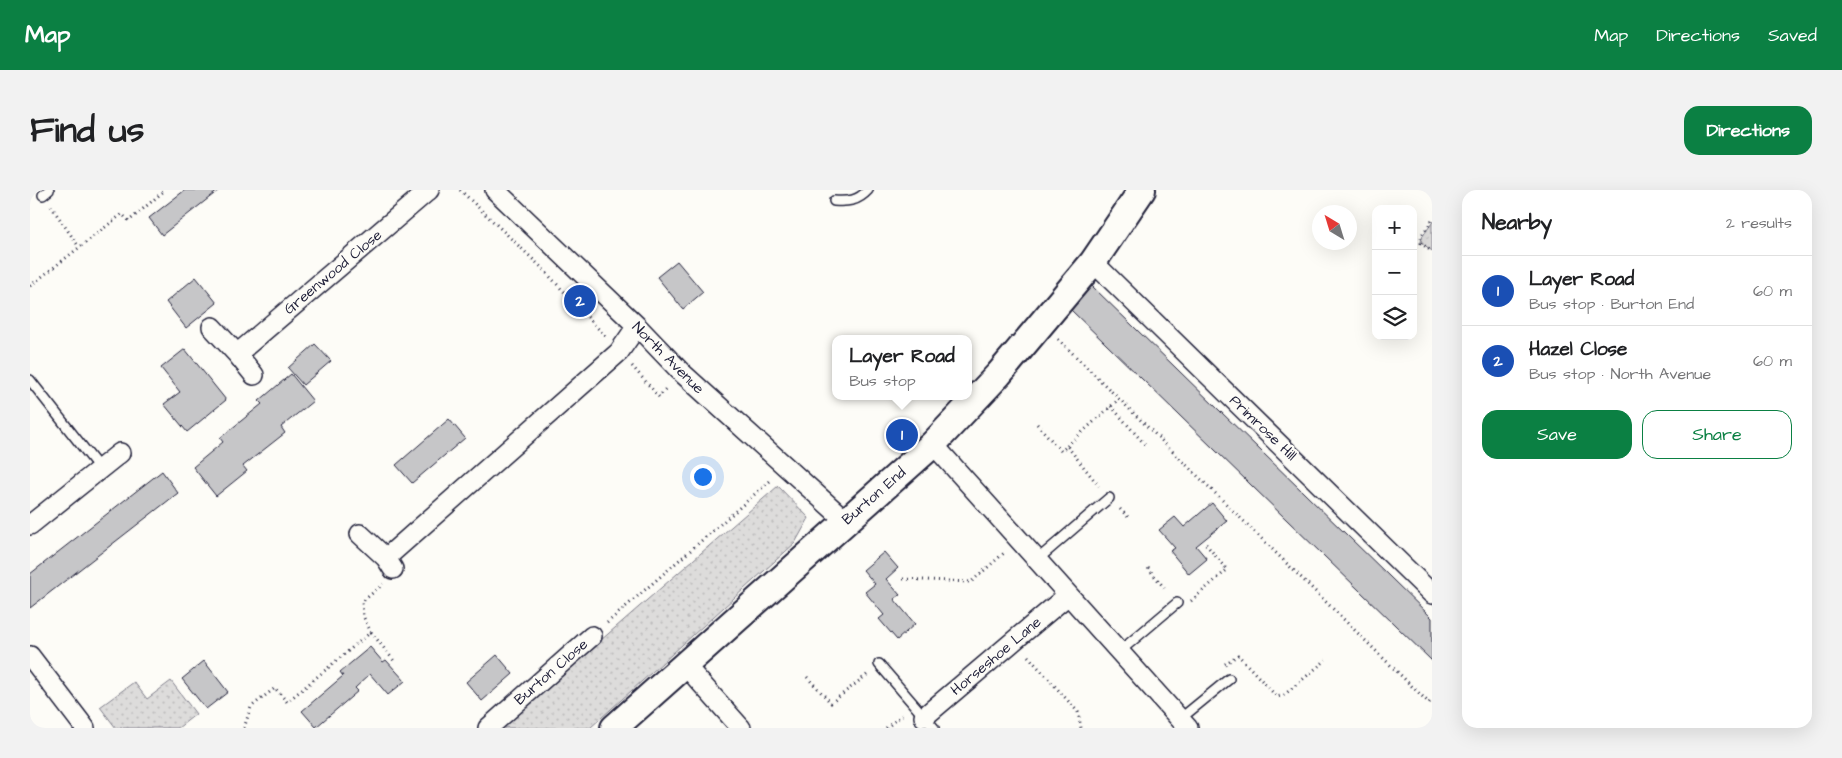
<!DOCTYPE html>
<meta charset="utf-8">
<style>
body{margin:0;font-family:"Architects Daughter",sans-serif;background:#f2f2f2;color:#202124}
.controls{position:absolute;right:15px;top:15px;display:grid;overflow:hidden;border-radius:10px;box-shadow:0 5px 20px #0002}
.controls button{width:45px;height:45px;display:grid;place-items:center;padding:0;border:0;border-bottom:1px solid #e0e0e0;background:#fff;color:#202124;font:25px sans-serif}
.compass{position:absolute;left:1282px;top:15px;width:45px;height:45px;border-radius:50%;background:#fff;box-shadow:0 5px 20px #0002;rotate:322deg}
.you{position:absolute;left:672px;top:286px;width:18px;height:18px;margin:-12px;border:4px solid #fff;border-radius:50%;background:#1a73e8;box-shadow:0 0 0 8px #1a73e833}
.badge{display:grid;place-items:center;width:32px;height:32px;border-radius:50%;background:#0b8043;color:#fff;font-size:16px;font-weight:700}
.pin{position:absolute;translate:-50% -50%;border:2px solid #fff;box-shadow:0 1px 5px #0006}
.popup{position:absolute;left:802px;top:145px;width:140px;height:65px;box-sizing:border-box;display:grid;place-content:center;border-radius:10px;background:#fff;filter:drop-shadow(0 1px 4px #0005);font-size:16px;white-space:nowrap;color:#757577}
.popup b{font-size:19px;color:#202124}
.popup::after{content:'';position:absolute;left:50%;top:100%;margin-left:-10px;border:10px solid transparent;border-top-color:#fff}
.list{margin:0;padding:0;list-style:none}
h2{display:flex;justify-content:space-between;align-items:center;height:65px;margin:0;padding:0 20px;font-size:21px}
h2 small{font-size:16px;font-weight:400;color:#757577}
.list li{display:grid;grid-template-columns:32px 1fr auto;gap:15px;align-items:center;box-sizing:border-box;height:70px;padding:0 20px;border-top:1px solid #e0e0e0}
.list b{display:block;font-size:19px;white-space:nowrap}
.list p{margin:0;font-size:16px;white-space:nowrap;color:#757577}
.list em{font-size:16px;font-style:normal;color:#757577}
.actions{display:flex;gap:10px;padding:15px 20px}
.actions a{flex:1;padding:11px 0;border:1px solid #0b8043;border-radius:15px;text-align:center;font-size:18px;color:#0b8043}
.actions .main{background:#0b8043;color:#fff}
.icon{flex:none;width:28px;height:28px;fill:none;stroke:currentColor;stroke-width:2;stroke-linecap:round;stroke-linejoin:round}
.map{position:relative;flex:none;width:1402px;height:538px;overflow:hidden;border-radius:15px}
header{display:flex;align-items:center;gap:30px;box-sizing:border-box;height:70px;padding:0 25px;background:#0b8043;color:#fff}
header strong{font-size:24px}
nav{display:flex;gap:28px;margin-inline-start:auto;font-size:18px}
.intro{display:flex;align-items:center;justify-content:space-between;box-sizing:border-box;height:120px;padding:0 30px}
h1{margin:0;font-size:35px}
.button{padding:12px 22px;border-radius:15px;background:#0b8043;color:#fff;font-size:18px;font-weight:700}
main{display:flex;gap:30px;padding:0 30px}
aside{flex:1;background:#fff;border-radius:15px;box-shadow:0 5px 20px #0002}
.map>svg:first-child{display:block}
</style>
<header>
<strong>Map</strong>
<nav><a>Map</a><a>Directions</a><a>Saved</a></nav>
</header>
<div class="intro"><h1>Find us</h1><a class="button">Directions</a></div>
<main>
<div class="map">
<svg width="1402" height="538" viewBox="0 0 1402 538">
<defs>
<pattern id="grass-dots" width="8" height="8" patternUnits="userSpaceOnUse" patternTransform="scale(1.25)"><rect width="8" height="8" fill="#dddcdb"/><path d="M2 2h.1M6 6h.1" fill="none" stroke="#bdbcbd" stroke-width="1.8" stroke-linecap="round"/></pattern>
</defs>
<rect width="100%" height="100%" fill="#fdfcf7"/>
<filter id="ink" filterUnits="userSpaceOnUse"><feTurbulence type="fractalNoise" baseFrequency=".02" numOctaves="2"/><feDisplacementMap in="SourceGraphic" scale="10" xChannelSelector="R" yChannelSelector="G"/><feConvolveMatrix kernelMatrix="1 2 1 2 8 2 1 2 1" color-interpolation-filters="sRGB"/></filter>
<g filter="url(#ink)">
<path fill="url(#grass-dots)" stroke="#807f8b" d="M1402 33V61L1391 52 1392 47Z
M748 296 779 328 765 353 560 538H470Z
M141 491 166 524 148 538H86L70 517 104 492 117 509Z"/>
<path fill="#c6c6c8" stroke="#22223b" d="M155 0H189L132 45 119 28Z
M647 71 673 102 653 119 627 87Z
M166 87 187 113 156 138 136 112Z
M1062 96 1402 428V471L1040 119Z
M285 154 301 171 273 195 258 178Z
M155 159 196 210 157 242 134 214 150 202 131 178Z
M261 184 283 211 251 237 255 243 213 276 217 281 186 306 163 277 193 252 190 248 232 214 229 211Z
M419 229 435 248 382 293 366 275Z
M132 281 148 303 0 418V384Z
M1182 313 1197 331 1166 356 1177 369 1159 384 1140 361 1145 358 1129 340 1145 327 1154 337Z
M854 362 868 378 856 389 870 405 864 409 885 434 867 450 849 429 854 425 835 402 845 394 833 380Z
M340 457 353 472 356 470 375 491 358 505 340 484 325 498 328 501 286 537 272 521 313 486 310 482Z
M467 465 483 484 452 511 436 492Z
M174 471 198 502 176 519 152 489Z"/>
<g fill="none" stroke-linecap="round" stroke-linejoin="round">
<defs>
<path id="lane" d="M13 5 19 0
M804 11C818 12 828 11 838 0
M0 190 70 279
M1007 370 1079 308
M1089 462 1147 413
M849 474 904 538
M1150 529 1199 489"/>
<path id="street" d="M465 0 607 136 651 182 816 331
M1063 72 1402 404
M182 137 207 164 224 185
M207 164 399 0
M903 254 1158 538
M0 335 90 263
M330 344 356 368 363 379
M356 368 589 162 607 136
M0 466 55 538
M654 474 711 538
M894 527 1038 405
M458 538 562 446"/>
<path id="secondary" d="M584 538 903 254 969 184 1063 72 1112 0"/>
</defs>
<use href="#lane" stroke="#22223b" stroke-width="12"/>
<use href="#street" stroke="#22223b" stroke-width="22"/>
<use href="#secondary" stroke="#22223b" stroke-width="30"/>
<path stroke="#22223b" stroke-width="3" stroke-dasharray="1 4" stroke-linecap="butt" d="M430 0 511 77 576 147
M21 16 49 57
M1402 31 1391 46V53L1402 62
M0 96 92 24 99 31 135 0
M1028 149 1399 513 1402 509
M602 176 629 207 637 197
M1081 216 1117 257
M1007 234 1031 261 1037 256 1069 296
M1037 256 1089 209
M1090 319 1100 329
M1118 378 1137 401
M873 389 941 392 974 363
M1161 411 1197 380 1175 353
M577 433 740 291
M341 442 365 472
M998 466 1048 522 1051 538
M1195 474 1208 465 1247 507 1254 505 1296 470
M777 487 801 513 838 484
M214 538 221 517 245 498 257 512 341 442 333 426 332 412 353 394
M856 538 872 525"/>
<use href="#lane" stroke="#fdfcf7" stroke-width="9"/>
<use href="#street" stroke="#fdfcf7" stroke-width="19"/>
<use href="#secondary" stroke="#fdfcf7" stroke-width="26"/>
</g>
</g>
<g text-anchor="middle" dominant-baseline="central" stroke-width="4.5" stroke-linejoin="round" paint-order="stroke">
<g font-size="15" fill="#22223b" stroke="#fdfcf7">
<text transform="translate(303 82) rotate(-40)">Greenwood Close</text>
<text transform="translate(638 168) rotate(45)">North Avenue</text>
<text transform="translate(1233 238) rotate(44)">Primrose Hill</text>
<text transform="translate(844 306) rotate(-41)">Burton End</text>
<text transform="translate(966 466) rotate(-40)">Horseshoe Lane</text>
<text transform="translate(521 482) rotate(-41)">Burton Close</text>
</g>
</g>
</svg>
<div class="controls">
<button>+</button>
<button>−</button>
<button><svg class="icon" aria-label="layers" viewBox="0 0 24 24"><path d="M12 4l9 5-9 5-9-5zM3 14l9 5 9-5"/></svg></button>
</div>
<svg class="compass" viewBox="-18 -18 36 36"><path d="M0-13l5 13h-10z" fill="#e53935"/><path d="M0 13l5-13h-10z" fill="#757577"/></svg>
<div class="you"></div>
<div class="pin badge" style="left:872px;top:245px;background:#1a4fb4">1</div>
<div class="popup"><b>Layer Road</b>Bus stop</div>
<div class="pin badge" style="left:550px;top:111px;background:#1a4fb4">2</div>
</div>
<aside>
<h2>Nearby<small>2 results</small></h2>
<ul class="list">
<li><span class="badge" style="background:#1a4fb4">1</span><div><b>Layer Road</b><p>Bus stop · Burton End</p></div><em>60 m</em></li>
<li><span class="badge" style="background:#1a4fb4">2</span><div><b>Hazel Close</b><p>Bus stop · North Avenue</p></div><em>60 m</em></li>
</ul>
<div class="actions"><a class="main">Save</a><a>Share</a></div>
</aside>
</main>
